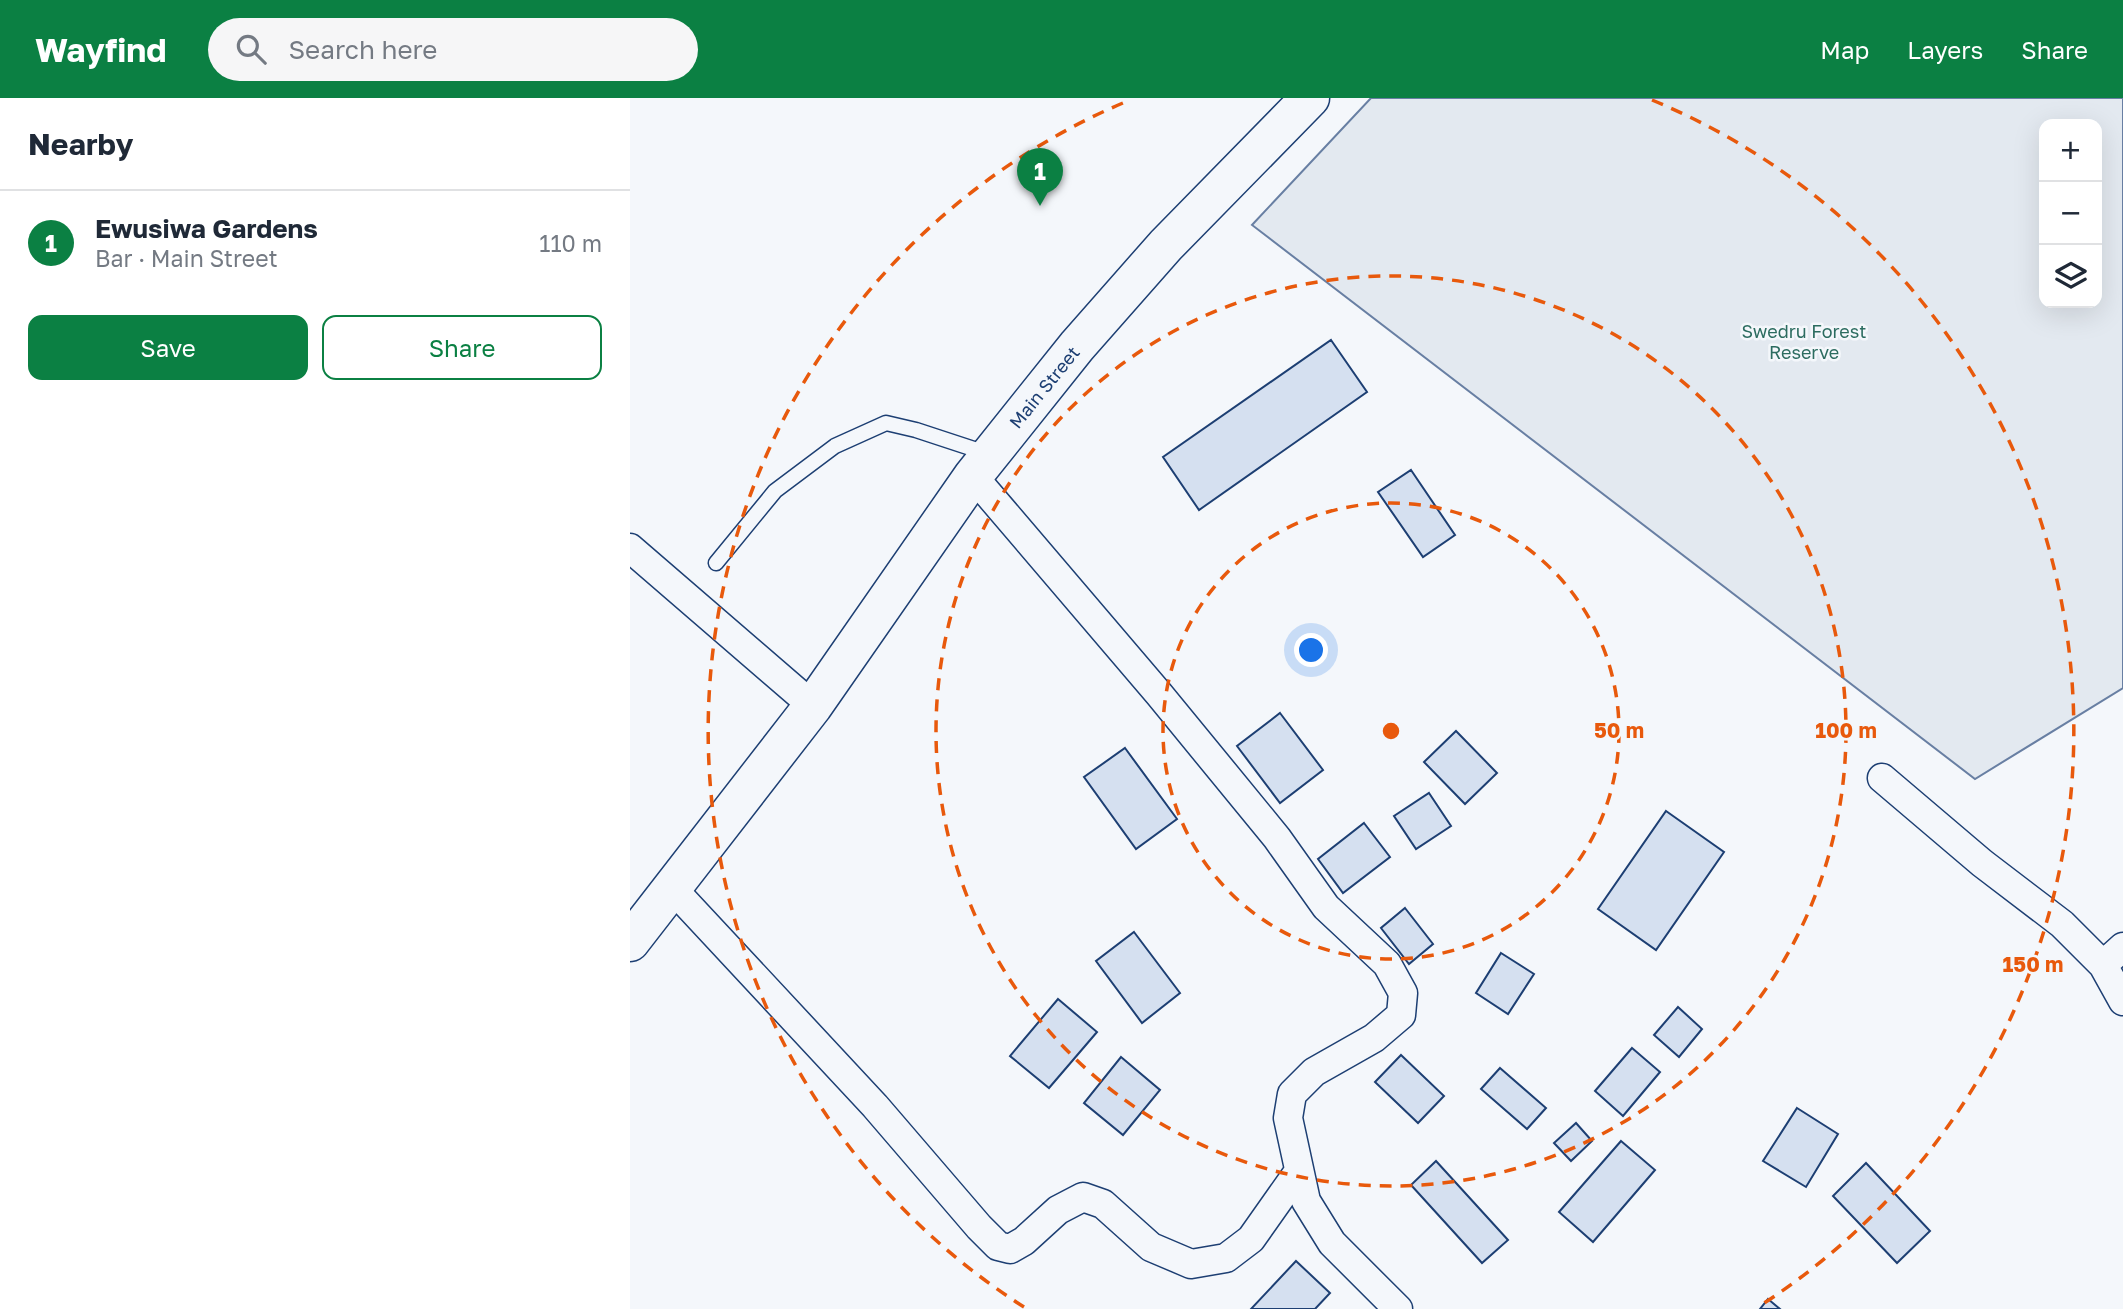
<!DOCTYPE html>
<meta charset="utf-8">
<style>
body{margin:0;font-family:"Golos Text",sans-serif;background:#f6f6f7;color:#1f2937}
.controls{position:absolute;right:21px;top:21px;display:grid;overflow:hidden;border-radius:14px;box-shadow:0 7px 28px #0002}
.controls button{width:63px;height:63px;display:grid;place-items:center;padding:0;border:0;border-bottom:2px solid #e0e1e3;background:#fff;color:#1f2937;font:35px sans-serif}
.you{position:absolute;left:682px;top:553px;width:24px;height:24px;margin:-18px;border:5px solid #fff;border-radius:50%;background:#1a73e8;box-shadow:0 0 0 10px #1a73e833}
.badge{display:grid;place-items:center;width:46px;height:46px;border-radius:50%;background:#0b8043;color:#fff;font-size:23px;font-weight:700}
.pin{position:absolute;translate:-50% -58px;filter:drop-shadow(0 2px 4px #0008)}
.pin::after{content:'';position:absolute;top:37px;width:24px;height:21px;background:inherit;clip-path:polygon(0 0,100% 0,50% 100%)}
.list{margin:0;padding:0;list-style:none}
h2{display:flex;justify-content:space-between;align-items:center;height:91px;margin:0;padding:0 28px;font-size:30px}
h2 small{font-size:23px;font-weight:400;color:#747a83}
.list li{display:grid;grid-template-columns:46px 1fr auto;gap:21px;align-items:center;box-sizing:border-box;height:105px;padding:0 28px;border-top:2px solid #e0e1e3}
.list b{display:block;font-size:26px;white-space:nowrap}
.list p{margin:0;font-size:23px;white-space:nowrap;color:#747a83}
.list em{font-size:23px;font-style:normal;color:#747a83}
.actions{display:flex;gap:14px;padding:21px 28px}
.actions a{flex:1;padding:16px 0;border:2px solid #0b8043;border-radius:14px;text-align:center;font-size:24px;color:#0b8043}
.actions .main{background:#0b8043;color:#fff}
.icon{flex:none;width:38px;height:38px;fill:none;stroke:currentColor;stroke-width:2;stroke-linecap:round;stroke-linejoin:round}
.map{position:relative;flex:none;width:1493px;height:1211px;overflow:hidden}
header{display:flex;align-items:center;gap:42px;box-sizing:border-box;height:98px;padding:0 35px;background:#0b8043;color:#fff}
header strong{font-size:33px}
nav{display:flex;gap:38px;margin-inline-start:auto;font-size:24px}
.search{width:490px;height:63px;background:#f6f6f7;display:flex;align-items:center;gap:18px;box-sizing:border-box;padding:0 24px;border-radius:38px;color:#747a83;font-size:26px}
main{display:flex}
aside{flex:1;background:#fff}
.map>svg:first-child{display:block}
</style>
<header>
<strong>Wayfind</strong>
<div class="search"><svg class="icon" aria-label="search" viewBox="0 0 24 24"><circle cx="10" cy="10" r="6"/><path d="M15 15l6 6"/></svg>Search here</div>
<nav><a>Map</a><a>Layers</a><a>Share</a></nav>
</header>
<main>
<aside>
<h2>Nearby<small></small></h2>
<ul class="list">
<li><span class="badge">1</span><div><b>Ewusiwa Gardens</b><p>Bar · Main Street</p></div><em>110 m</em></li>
</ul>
<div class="actions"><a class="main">Save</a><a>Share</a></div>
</aside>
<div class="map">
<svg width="1493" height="1211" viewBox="0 0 1493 1211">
<rect width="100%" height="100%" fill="#f4f7fb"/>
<path fill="#e3e9f0" stroke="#687fa3" stroke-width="2" fill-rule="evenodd" d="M741 0H1493V590L1345 681 622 127ZM1414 26H1467V205H1414Z"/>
<path fill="#d5e0f0" stroke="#1d3f73" stroke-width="2" d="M701 242 737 294 569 412 533 359Z
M781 372 825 437 793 459 748 394Z
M650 615 693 672 650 705 607 648Z
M826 633 867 675 835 706 794 664Z
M495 650 547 721 506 751 454 679Z
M799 695 821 728 786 751 764 718Z
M1036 713 1094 754 1026 852 968 811Z
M734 725 760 759 713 795 688 761Z
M775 810 803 846 779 866 751 830Z
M504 834 550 895 512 925 466 863Z
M871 855 904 876 878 916 846 895Z
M428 901 467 934 419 990 380 958Z
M1048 909 1072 931 1049 959 1024 937Z
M1002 950 1030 974 993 1018 965 993Z
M771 957 814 998 788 1025 745 984Z
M491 959 530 992 493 1037 454 1005Z
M870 970 916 1010 897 1031 851 991Z
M1167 1010 1208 1036 1176 1089 1133 1063Z
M946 1025 962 1043 941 1063 924 1045Z
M991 1043 1025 1072 963 1144 929 1114Z
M806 1063 878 1142 852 1165 781 1087Z
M1236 1065 1300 1133 1267 1165 1203 1098Z
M666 1163 700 1195 685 1211H621Z
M1138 1201 1150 1211H1130Z"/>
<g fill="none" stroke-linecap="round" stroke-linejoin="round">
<defs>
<path id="service" d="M86 465 145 393 205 348 256 325 286 332 359 356"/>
<path id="minor" d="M343 378 529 596 647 740 696 809 757 866 773 895 771 917 744 940 684 974 662 996 658 1020 676 1103 702 1145 768 1211
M0 450 183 608
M1252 680 1352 765 1432 826 1473 867 1493 903
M42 790 245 1008 349 1129 368 1148 380 1151 394 1143 428 1112 453 1099 473 1106 521 1149 561 1166 596 1160 621 1141 669 1073
M1473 867 1493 849"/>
<path id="primary" d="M0 844 183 608 343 378 447 248 536 147 680 0"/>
</defs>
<use href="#service" stroke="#1d3f73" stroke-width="17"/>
<use href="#minor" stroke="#1d3f73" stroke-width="31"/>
<use href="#primary" stroke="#1d3f73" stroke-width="41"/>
<use href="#service" stroke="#f4f7fb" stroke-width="14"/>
<use href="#minor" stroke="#f4f7fb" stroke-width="28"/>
<use href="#primary" stroke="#f4f7fb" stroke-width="38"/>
</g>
<g fill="none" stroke="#e8590c" stroke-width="3.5" stroke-dasharray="12 9">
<circle cx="761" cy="633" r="228"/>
<circle cx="761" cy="633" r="455"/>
<path d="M394 1209A683 683 0 0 1 500 2M1022 2A683 683 0 0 1 1128 1209"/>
</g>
<g text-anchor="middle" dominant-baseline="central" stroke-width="5" stroke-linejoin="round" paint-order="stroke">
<g font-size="18" fill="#2c6c60" stroke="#f4f7fb">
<text x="1174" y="233">Swedru Forest<tspan x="1174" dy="21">Reserve</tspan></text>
</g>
<g font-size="18" fill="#1d3f73" stroke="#f4f7fb">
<text transform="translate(414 289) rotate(-51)">Main Street</text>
</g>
</g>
<circle cx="761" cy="633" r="10" fill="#e8590c" stroke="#f4f7fb" stroke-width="3.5"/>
<g font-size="21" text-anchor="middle" font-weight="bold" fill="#e8590c" stroke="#f4f7fb" stroke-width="5" stroke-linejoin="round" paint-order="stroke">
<text x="989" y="640">50 m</text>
<text x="1216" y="640">100 m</text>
<text x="1403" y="874">150 m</text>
</g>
</svg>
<div class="controls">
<button>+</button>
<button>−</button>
<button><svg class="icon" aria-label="layers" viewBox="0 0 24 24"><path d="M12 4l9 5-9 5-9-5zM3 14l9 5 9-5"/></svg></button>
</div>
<div class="you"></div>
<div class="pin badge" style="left:410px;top:108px">1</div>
</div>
</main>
